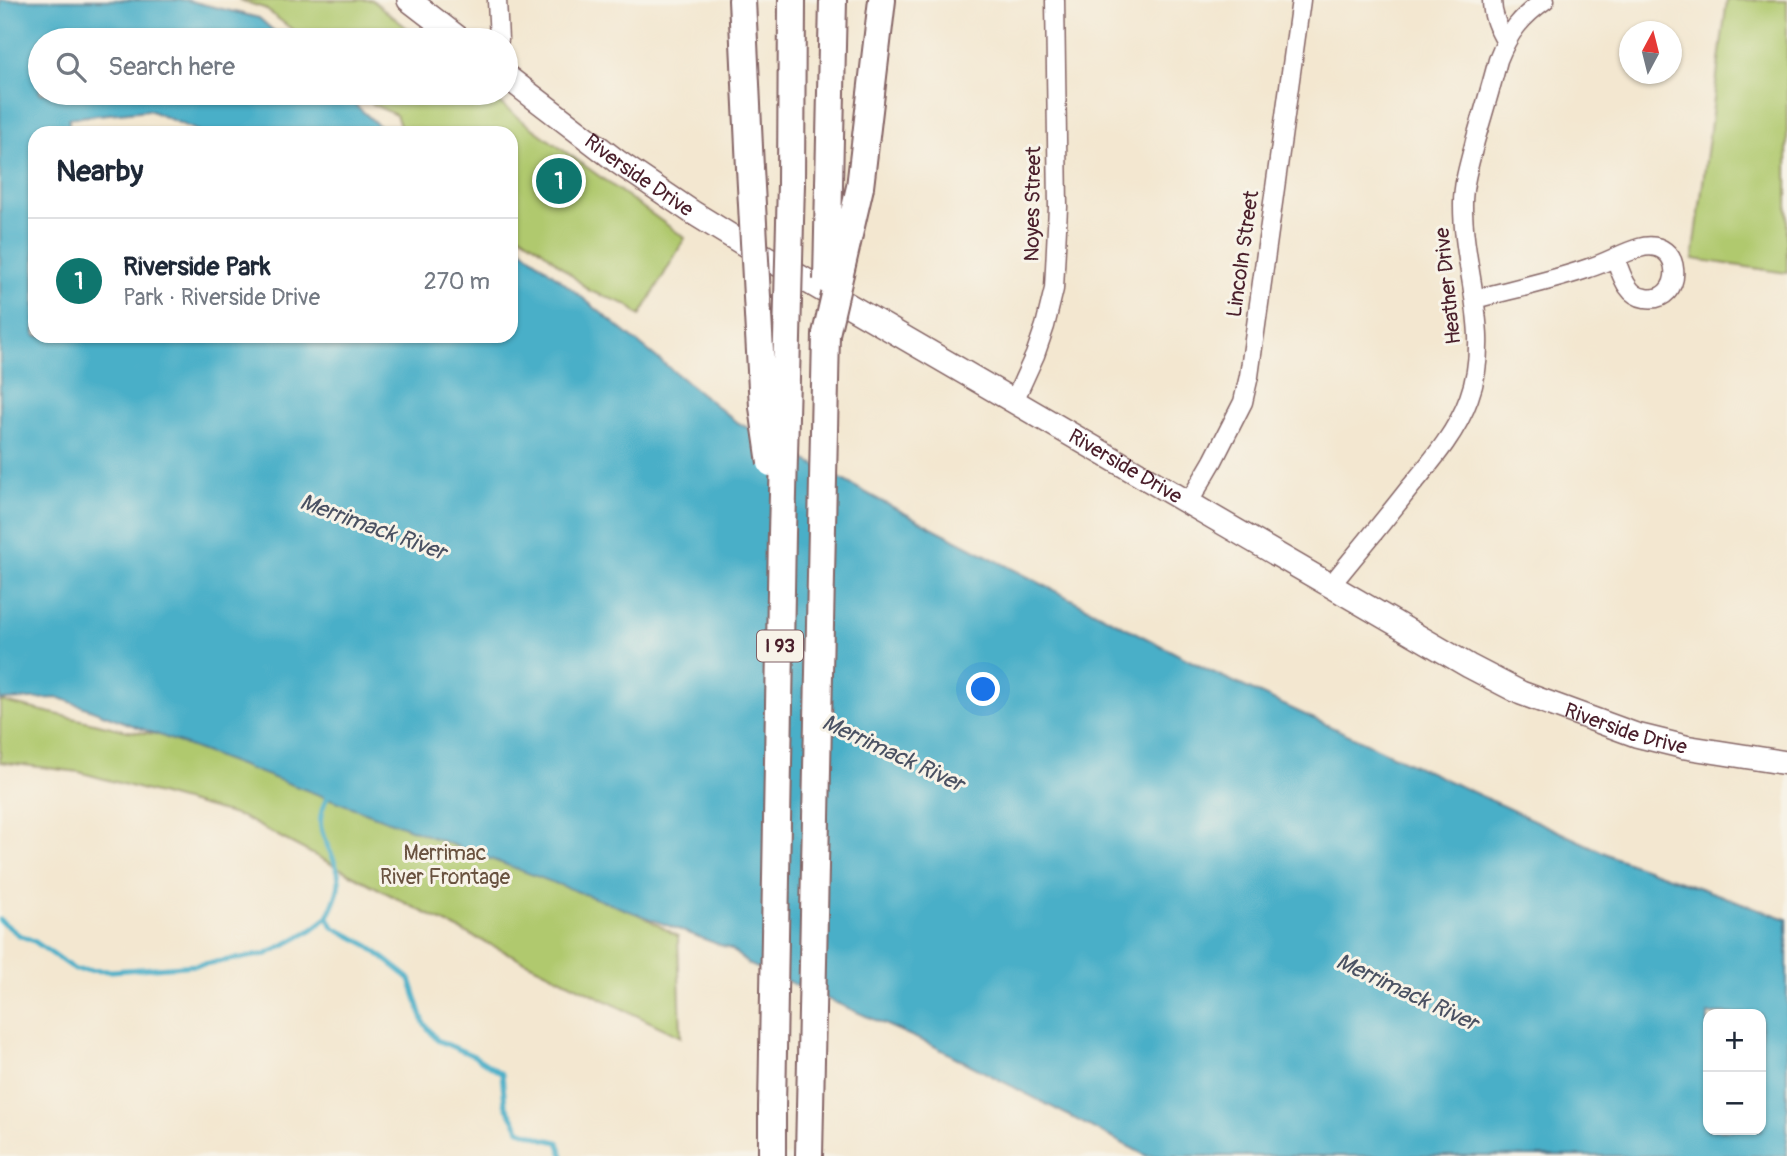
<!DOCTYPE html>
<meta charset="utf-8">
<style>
body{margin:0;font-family:Pangolin,sans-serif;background:#f2f2f3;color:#1f2937}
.controls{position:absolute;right:21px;bottom:21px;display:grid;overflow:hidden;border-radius:14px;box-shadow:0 2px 5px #0004}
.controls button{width:63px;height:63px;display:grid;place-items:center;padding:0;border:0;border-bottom:2px solid #e0e1e3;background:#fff;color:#1f2937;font:35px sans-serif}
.compass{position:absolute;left:1619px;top:21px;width:63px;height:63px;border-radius:50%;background:#fff;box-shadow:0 2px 5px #0004;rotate:7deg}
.you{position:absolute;left:984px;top:690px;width:24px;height:24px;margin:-18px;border:5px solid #fff;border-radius:50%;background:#1a73e8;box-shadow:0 0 0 10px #1a73e833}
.badge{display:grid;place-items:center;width:46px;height:46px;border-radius:50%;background:#0f766e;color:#fff;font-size:23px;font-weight:700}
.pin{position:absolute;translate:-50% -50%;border:4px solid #fff;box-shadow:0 2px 7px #0006}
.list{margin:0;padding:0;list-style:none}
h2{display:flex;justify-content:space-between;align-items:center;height:91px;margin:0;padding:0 28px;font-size:30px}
h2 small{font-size:23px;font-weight:400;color:#747a83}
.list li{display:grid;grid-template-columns:46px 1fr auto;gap:21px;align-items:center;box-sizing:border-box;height:126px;padding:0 28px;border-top:2px solid #e0e1e3}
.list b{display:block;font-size:26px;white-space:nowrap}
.list p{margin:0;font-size:23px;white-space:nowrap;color:#747a83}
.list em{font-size:23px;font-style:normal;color:#747a83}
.icon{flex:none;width:38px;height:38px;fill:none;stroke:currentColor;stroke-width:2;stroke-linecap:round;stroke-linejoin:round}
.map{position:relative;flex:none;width:1787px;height:1156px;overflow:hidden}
.search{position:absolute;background:#fff;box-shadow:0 2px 5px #0004;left:28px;top:28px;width:490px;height:77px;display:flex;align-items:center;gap:18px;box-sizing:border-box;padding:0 24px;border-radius:38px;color:#747a83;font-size:26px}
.panel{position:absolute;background:#fff;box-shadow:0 2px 5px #0004;left:28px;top:126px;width:490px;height:217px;border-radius:21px}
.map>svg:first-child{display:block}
</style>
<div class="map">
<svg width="1787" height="1156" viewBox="0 0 1787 1156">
<rect width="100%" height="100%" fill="#f7f3e8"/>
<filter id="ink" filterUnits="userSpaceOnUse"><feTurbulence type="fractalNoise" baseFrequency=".0143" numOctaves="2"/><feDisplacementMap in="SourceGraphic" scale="14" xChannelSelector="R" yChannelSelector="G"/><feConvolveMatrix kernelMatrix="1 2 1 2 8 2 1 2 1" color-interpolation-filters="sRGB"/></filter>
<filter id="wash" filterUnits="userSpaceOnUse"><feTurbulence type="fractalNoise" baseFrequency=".00686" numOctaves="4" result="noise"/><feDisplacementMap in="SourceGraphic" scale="28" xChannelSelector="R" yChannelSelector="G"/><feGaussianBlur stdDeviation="1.57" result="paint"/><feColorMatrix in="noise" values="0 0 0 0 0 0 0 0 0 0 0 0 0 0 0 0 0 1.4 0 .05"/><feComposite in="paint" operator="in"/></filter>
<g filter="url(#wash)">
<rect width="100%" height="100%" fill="#f3e7d0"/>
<path fill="#b0c96e" stroke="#7d744c" stroke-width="2" d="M239 0H372L422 40H304L293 30 264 8Z
M1727 0H1787V273L1693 259Z
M360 93H487L520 119 685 238 640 316 628 305 590 291 541 249 511 229V133H403L396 115 374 105Z
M0 701 128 731 227 742 602 894 678 936 681 1037 417 909 242 817 79 772 0 762Z"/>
<path fill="#49afc8" stroke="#4a677a" stroke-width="2" fill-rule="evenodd" d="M0 0H186L259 18 284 40H40V93H342L387 133H202L149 110 69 118V133H35V336H511V240L735 421 881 501 1208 670 1616 858 1787 919V1156H1147L934 1046 748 964 731 949 60 698 0 700ZM1708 1014H1761V1130H1708Z"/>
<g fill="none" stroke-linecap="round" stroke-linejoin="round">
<path stroke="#49afc8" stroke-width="5" d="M327 798C308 834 336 847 339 879 340 891 332 906 328 917L333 927 366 944 410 979 424 1023 437 1040 474 1056 502 1074 505 1104 520 1130 544 1139 558 1142 563 1156
M0 920 19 935 34 941 75 970 112 971 197 965 267 954 310 931 328 917"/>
</g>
</g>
<g filter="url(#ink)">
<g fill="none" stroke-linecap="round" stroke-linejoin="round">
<defs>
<path id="minor" d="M497 0 499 40
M1492 0C1492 16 1498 28 1506 42
M1475 299C1513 289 1552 281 1589 268 1606 263 1622 253 1639 248 1685 235 1685 305 1645 298 1638 297 1632 293 1628 287 1622 279 1619 267 1615 258
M1014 401 1035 355 1045 326 1054 289 1058 207 1055 0
M1189 502 1213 461 1243 402 1249 376 1301 0
M1331 585C1357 553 1383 522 1408 490 1431 462 1457 432 1469 398 1493 333 1462 269 1463 203 1463 182 1470 162 1475 141 1483 114 1491 87 1498 60 1509 32 1521 17 1545 0"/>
<g id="major">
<path d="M409 0 461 40"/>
<path id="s1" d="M506 76 618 162 692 212 752 249 1469 666 1521 693 1636 735 1685 747 1787 763"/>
</g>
<path id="highway" d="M742 0 750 168
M791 183 792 0
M829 184 833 0
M860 187 882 0
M772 1156V1108
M809 1156 826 334"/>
</defs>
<use href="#minor" stroke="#856565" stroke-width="21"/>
<use href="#major" stroke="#856565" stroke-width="26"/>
<use href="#highway" stroke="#856565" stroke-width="30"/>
<use href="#minor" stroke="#fff" stroke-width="18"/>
<use href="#major" stroke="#fff" stroke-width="23"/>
<use href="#highway" stroke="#fff" stroke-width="26"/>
<defs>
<path id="highway-bridge" d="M750 168 763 407 771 463
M827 280 829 184
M826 334 860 187
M772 1108 782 533 791 183"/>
</defs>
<use href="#highway-bridge" stroke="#856565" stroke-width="30" stroke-linecap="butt"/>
<use href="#highway-bridge" stroke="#fff" stroke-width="26"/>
</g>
</g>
<g text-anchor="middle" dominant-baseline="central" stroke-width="6" stroke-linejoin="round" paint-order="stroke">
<rect fill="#f7f3e8" stroke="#7e5f64" stroke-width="2" x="757" y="630.5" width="46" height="31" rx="5"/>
<g font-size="19" font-weight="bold" fill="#4a1f2b">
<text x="780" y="646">I 93</text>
</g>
<g font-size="21" fill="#4a1f2b" stroke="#f7f3e8">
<text stroke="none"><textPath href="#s1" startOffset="166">Riverside Drive</textPath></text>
<text transform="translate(1033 204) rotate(-89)">Noyes Street</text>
<text transform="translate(1243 254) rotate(-82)">Lincoln Street</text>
<text transform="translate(1448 286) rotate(-96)">Heather Drive</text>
<text stroke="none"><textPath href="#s1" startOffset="733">Riverside Drive</textPath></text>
<text stroke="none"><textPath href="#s1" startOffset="1300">Riverside Drive</textPath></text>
</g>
<g font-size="21" fill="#69523f" stroke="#f7f3e8">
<text x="445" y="853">Merrimac<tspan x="445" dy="24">River Frontage</tspan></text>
</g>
<g font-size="23" font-style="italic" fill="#4a5162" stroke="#f7f3e8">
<text transform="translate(373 527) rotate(20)">Merrimack River</text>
<text transform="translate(893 753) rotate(25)">Merrimack River</text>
<text transform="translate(1407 992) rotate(25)">Merrimack River</text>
</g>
</g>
</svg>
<div class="controls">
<button>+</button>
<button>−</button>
</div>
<svg class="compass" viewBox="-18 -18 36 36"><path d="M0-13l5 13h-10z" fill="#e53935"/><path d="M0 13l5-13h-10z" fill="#747a83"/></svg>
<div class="you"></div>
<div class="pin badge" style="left:559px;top:181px">1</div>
<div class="search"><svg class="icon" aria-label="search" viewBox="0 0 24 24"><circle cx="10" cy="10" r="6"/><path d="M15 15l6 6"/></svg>Search here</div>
<section class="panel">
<h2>Nearby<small></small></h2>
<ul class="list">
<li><span class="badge">1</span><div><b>Riverside Park</b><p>Park · Riverside Drive</p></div><em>270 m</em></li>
</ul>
</section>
</div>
